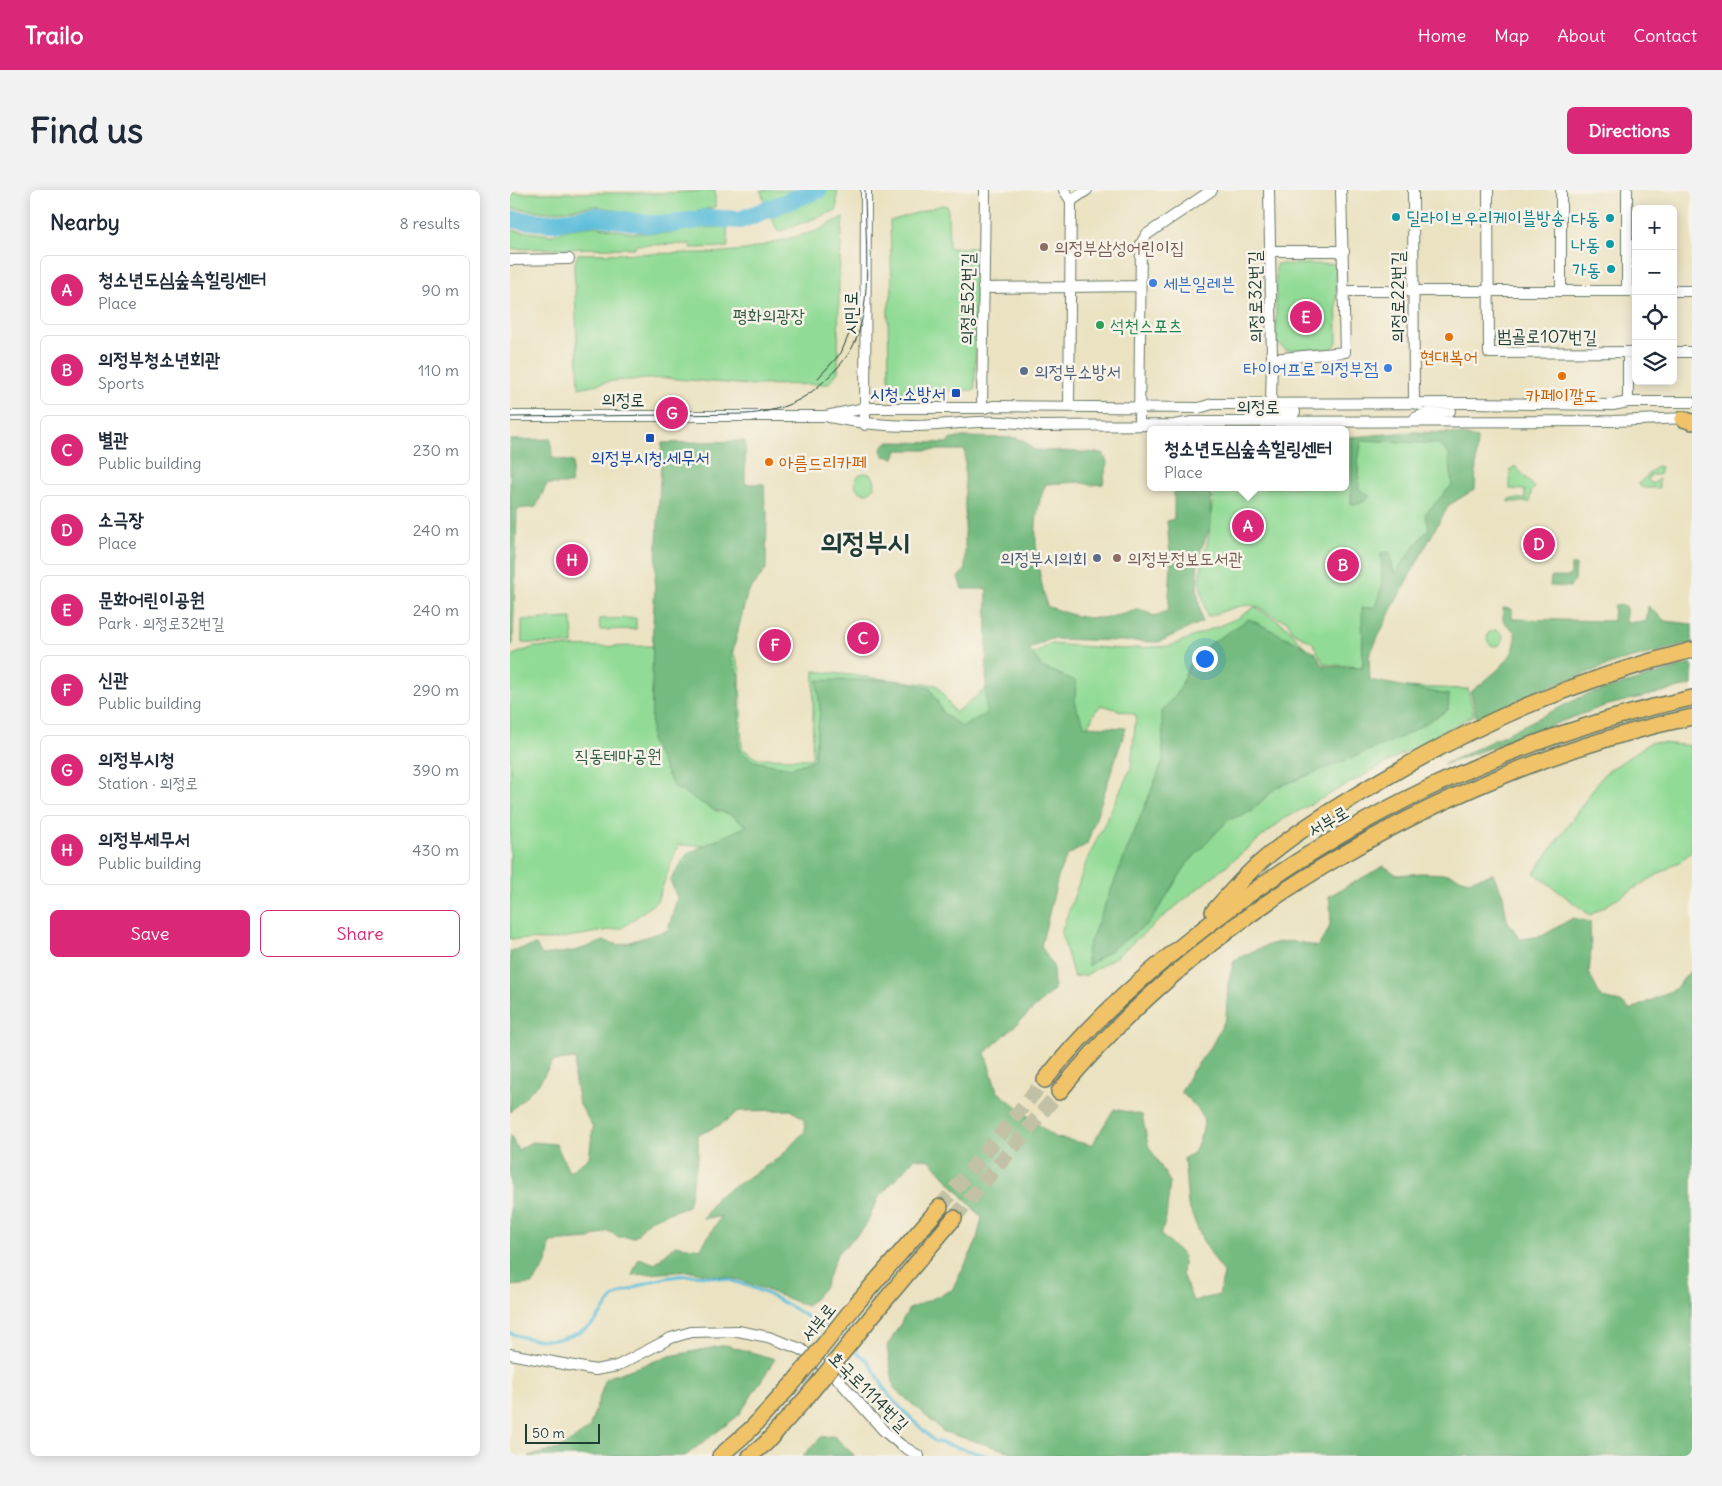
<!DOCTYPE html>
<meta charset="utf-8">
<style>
body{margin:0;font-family:Delius,"Poor Story",sans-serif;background:#f2f2f3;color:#1f2937}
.controls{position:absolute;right:15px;top:15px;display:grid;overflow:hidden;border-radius:8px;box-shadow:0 2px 12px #0003}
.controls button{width:45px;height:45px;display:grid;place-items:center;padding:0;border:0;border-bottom:1px solid #e0e1e3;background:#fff;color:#1f2937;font:25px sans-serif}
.scale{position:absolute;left:15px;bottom:12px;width:75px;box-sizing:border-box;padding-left:5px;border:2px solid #1f3d34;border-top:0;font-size:14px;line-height:18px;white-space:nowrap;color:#1f3d34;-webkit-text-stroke:4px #f7f3e8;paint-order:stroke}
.you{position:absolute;left:694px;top:468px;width:18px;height:18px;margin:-12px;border:4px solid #fff;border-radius:50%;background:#1a73e8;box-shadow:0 0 0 8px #1a73e833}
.badge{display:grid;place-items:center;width:32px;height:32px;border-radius:50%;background:#db2777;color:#fff;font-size:16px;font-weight:700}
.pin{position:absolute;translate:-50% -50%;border:2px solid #fff;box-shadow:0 1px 5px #0006}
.popup{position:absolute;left:637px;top:236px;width:202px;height:65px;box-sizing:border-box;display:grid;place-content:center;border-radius:8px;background:#fff;filter:drop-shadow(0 1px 4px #0005);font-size:16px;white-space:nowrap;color:#747a83}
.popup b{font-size:19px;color:#1f2937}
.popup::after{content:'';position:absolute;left:50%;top:100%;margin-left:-10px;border:10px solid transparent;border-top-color:#fff}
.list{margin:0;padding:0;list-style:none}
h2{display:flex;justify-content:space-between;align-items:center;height:65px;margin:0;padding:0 20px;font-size:21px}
h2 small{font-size:16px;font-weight:400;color:#747a83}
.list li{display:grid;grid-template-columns:32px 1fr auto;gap:15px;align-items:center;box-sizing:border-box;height:70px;margin:0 10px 10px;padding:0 10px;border:1px solid #e0e1e3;border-radius:8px}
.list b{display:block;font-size:19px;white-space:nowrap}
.list p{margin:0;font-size:16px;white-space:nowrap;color:#747a83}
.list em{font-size:16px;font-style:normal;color:#747a83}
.actions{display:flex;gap:10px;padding:15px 20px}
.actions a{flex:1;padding:11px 0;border:1px solid #db2777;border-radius:8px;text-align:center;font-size:18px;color:#db2777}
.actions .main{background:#db2777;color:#fff}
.icon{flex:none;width:28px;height:28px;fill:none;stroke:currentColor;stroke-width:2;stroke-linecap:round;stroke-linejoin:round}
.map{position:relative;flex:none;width:1182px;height:1266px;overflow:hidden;border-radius:8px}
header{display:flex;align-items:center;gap:30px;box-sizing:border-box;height:70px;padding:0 25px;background:#db2777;color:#fff}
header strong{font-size:24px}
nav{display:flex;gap:28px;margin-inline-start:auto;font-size:18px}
.intro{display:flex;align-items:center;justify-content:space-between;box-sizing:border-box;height:120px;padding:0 30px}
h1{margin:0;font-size:35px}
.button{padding:12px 22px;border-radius:8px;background:#db2777;color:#fff;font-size:18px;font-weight:700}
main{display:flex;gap:30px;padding:0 30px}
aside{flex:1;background:#fff;border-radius:8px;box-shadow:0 2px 12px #0003}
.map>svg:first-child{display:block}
</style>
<header>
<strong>Trailo</strong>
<nav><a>Home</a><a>Map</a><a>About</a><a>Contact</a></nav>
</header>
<div class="intro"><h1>Find us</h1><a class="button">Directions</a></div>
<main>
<aside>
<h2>Nearby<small>8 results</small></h2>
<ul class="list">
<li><span class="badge">A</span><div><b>청소년도심숲속힐링센터</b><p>Place</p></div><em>90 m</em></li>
<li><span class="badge">B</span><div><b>의정부청소년회관</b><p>Sports</p></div><em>110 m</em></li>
<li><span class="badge">C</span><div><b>별관</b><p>Public building</p></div><em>230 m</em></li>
<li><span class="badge">D</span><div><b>소극장</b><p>Place</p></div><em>240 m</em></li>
<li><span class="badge">E</span><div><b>문화어린이공원</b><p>Park · 의정로32번길</p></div><em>240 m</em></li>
<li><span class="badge">F</span><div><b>신관</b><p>Public building</p></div><em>290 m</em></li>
<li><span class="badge">G</span><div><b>의정부시청</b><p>Station · 의정로</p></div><em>390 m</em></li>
<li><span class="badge">H</span><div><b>의정부세무서</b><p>Public building</p></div><em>430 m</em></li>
</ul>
<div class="actions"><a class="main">Save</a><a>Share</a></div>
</aside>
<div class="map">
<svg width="1182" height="1266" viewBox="0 0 1182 1266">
<rect width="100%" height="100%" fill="#f7f3e8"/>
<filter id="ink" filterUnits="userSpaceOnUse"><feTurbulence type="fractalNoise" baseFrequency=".02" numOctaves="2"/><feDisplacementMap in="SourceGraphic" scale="10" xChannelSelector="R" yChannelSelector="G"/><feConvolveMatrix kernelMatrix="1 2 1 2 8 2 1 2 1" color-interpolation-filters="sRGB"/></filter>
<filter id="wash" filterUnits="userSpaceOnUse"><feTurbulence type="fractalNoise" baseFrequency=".0096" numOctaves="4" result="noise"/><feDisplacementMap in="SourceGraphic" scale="20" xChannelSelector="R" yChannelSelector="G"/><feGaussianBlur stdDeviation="1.12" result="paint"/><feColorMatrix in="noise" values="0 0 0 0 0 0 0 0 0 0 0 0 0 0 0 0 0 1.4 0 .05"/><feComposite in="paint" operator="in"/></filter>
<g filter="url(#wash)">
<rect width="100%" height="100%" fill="#ebe2c1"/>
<path fill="#92db96" stroke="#588c65" d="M205 0V17L163 27H141L85 16 39 22 0 18V3H159Z
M250 0H327V20L268 42Z
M432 15 437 16 438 21 439 58H466L465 200 389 202 382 196 379 188 378 119 382 102 380 31Z
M333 27 329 85 328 182 318 194 240 195 154 188 102 191 69 198 64 76 68 64 201 63 236 60 307 41Z
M85 36 122 43H161L181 38 217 37 218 57 181 58 180 54 125 55V58L0 59V40L42 45 60 39Z
M766 74H826L827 152 823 159 776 160 766 152Z
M836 247H942L943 304 881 411 851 477 814 474 803 453 783 442 777 431C766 429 758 422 748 417 734 411 711 423 697 427L689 389 699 344 704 297H836Z
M1005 276 1025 298 1021 302 1020 312H999V309H1015V300L1000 299V280Z
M1147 276 1151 277 1149 285H1140L1138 290 1142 294 1149 289V298H1133L1128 294Z
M345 293a10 10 0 1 1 20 0a10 10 0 1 1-20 0Z
M745 417 776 436 815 480 855 496 958 499 964 525 774 629 671 712 607 766 576 785 564 787 551 743 577 670 621 578 626 525 591 515 585 522 563 566 225 656 168 655 147 711 112 738 40 750 0 749V466L24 457 161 456 224 464 230 480 232 558 245 568 302 569 304 481 427 495 445 523 504 477 540 454 611 459 660 456 728 428Z
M62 428 63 454 12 453V430Z
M126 428V439L90 440 89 429Z
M977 448a8 8 0 1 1 16 0a8 8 0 1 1-16 0Z
M1141 552 1182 556V661L1172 670 1080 725 1024 683 1094 584Z"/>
<path fill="#75bb7f" stroke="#4a7c5a" d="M900 242 940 243 967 248 965 299 939 315 929 332 883 416 859 466 860 490 939 505 938 520 892 547 766 598 740 622 718 630 677 674 640 732 578 776 576 762 653 571 652 521 669 501 679 475 697 456 739 429 805 462 813 476 853 478 852 418 865 417 872 396 871 363 880 362 884 384 919 338 915 324 942 295 939 264 929 254 852 250 848 272 849 299 860 306 853 312 844 315 841 313 842 247Z
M452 247 507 248 515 251 524 260 593 263 597 272 593 294 581 295 569 292 536 294C518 332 527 377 537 416 575 431 590 432 630 419L644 426 658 421 661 375 657 331 664 329V297H700L701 335 688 367 687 398 692 432 649 452 541 449 519 459 532 477 566 491 565 515 575 536 616 538 577 654 557 666 549 683 531 756 543 776 544 800 475 863 487 901 544 947 582 955 604 919 632 925 638 955 660 992 656 1028 651 1045 674 1066 672 1084 683 1111 709 1105 714 1084 692 1049 678 1015 674 968 684 963C699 927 698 929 671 902L681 883 702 855 716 828 718 794 724 770C756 756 771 744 807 757 823 737 822 731 819 706L874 676 887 685 912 683 939 684 958 691 983 684 993 705 997 730 1010 749 1032 746 1063 728 1080 732 1081 759 1079 783 1091 808 1111 812 1120 820 1165 799 1182 779V1266H515L434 1242 384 1198 377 1157 399 1119 442 1100 466 1053 472 1028 420 970 405 968 369 1007 354 1038 327 1064 314 1098 297 1116 230 1090 181 1081 122 1085 129 1068 145 1074 165 1055 190 1059 211 1027 193 1028 207 1007 269 968 295 941 294 929 281 920 229 921 210 935 188 945V967L178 1016 139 1030 125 1047H109L98 1041 79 1049 40 1052 37 1073 22 1094 0 1096V945L8 960 21 952 46 954 59 982 79 968 83 937 69 913 64 886 66 869 43 871 29 893 0 922V761L26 755 32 765 65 761 94 751 110 755 158 740 167 708 160 690 178 663 237 636 222 625 204 620 164 597 141 552 143 433 152 253 235 251V294H254L255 316 257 323 256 379 237 404 221 469 229 486V560L243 571 281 578 304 570 310 520 307 490H386L420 498 434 524 452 537 476 523 477 399H452L448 387 455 380V260H387L384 268 374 266 371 260 375 253 380 252 438 253 439 250Z
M41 249 42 268 63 272 61 294H37L26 317 7 319 3 454 0 455V250Z
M1061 375H1066L1065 390 1060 397 1040 396 1041 387H1058L1061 384Z
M1104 415 1116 416V432H1136L1138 416 1155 431 1182 434V453L1107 472 1032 500 967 530 961 502C977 488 1013 466 1004 441L993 431V418L1002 419V429L1103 431Z
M1182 474V495L1094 516 933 575 1073 506Z
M216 1155 265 1169 229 1225 175 1266H19L49 1259 79 1239 96 1188 160 1166Z
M324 1246 345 1266H293L311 1247Z"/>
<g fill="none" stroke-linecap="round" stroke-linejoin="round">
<path stroke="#5cbedb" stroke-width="3" d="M0 1143C26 1153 56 1153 80 1136 90 1129 95 1115 104 1107 111 1102 121 1100 129 1096 197 1067 263 1101 319 1142
M342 1159 358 1171 380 1207 424 1251 479 1266"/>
<path stroke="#5cbedb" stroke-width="18" d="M0 29 40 33 86 26 137 34H162L199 28 230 30 308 0"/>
</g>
</g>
<g filter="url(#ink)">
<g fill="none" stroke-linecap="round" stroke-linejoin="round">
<path stroke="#c2c1a5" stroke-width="15" stroke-dasharray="15 8" stroke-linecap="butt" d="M430 1017 535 890
M444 1028 549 902"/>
<defs>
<path id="minor" d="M554 0 561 11 559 216
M903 0 904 213 910 215
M978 0 979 163 1126 162
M1051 0V101
M1117 0V101
M561 11 577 0
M760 61H834
M0 70 59 69
M473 98 630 96
M834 101H1126
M1163 101H1182
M1118 162V212
M1163 162H1182
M762 169 835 162 831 0
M472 218 475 0
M0 226H316L355 218H475L483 216 689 218 702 214 959 213 1103 215 1118 212H1182
M319 227C354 234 391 238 426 235 461 232 495 229 530 236L664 235 682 232 1104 231 1177 228
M905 228 920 222 940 221 938 217H929
M739 230 757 223 785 222 782 219H770L761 214 762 169 759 0
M355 235 356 0
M629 235 631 54 636 45 702 0
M0 1164 85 1180 107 1176 161 1148 181 1142 228 1141 258 1147 291 1159 326 1187 374 1241 391 1255 409 1266"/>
<path id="highway" d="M1173 229 1182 232
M703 722C716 707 730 691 744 678 780 645 822 620 863 595 967 533 1064 490 1182 460
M535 890C578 835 629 789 684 746 829 630 999 547 1182 508
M549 902C698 717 951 576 1182 527
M347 1113 430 1017
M362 1126 444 1028
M210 1266 241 1239
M240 1266 256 1253"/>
</defs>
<use href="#minor" stroke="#667765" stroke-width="12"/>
<use href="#highway" stroke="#667765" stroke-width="18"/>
<use href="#minor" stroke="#fff" stroke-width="10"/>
<use href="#highway" stroke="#f0c369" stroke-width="15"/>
<path stroke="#1f3d34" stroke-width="1" d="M308 188 331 163 344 132
M0 227 236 224C265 222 291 213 312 193 325 181 338 168 345 152 363 112 355 43 355 0"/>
<defs>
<path id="highway-bridge" d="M241 1239 284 1192 347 1113
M256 1253 296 1208 362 1126"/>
</defs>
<use href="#highway-bridge" stroke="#667765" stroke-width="18" stroke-linecap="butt"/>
<use href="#highway-bridge" stroke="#f0c369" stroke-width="15"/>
</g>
</g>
<g fill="#0f9aa8" stroke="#f7f3e8" stroke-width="2">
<circle cx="886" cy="27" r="5"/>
<circle cx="1100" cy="28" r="5"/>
<circle cx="1100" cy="54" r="5"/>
<circle cx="1101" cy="79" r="5"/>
</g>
<g fill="#8d6e63" stroke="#f7f3e8" stroke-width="2">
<circle cx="534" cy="57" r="5"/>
<circle cx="607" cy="368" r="5"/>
</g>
<g fill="#3f7fe0" stroke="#f7f3e8" stroke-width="2">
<circle cx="643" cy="93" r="5"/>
<circle cx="878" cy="178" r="5"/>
</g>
<circle fill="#2e9e5b" stroke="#f7f3e8" stroke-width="2" cx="590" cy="135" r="5"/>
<g fill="#e8710a" stroke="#f7f3e8" stroke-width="2">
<circle cx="939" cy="147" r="5"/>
<circle cx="1052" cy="186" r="5"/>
<circle cx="259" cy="272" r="5"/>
</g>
<g fill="#5c6f8a" stroke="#f7f3e8" stroke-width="2">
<circle cx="514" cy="181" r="5"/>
<circle cx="587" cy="368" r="5"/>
</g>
<g fill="#1a4fb4" stroke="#f7f3e8" stroke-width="2">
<rect x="441" y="198" width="10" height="10" rx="2.5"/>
<rect x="135" y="243" width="10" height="10" rx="2.5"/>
</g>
<g text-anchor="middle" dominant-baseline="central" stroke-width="5" stroke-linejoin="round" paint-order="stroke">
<g font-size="18" fill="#0d838f" stroke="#f7f3e8" text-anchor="end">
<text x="896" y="27" text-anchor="start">딜라이브우리케이블방송</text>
<text x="1090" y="28">다동</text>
<text x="1090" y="54">나동</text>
<text x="1091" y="79">가동</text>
</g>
<g font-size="18" fill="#785e54" stroke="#f7f3e8" text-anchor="start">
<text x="544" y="57">의정부삼성어린이집</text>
<text x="617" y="368">의정부정보도서관</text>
</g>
<g font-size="18" fill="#366cbe" stroke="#f7f3e8" text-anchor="start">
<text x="653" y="93">세븐일레븐</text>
<text x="868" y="178" text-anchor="end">타이어프로 의정부점</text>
</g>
<g font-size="18" fill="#1f3d34" stroke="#f7f3e8">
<text transform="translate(745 107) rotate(-91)">의정로32번길</text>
<text transform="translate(887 107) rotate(-90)">의정로22번길</text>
<text transform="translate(457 109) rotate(-89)">의정로52번길</text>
<text transform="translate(340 123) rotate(-90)">시민로</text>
<text transform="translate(1037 146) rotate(1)">범골로107번길</text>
<text x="113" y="209">의정로</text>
<text x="748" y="216">의정로</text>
<text transform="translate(818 631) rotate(-30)">서부로</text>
<text transform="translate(308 1132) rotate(-51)">서부로</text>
<text transform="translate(359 1201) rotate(45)">호국로1114번길</text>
</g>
<g font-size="18" fill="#365d48" stroke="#f7f3e8">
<text x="259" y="125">평화의광장</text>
<text x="108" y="565">직동테마공원</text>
</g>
<g font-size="18" fill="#27864d" stroke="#f7f3e8" text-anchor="start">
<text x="600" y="135">석천스포츠</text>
</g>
<g font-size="18" fill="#c56008" stroke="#f7f3e8">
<text x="939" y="166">현대복어</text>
<text x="1052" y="205">카페이깔도</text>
<text x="269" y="272" text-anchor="start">아름드리카페</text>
</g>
<g font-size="18" fill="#4e5e75" stroke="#f7f3e8" text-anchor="start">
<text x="524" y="181">의정부소방서</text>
<text x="577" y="368" text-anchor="end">의정부시의회</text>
</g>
<g font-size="18" fill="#164399" stroke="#f7f3e8" text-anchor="end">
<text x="436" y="203">시청.소방서</text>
<text x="140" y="267" text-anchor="middle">의정부시청.세무서</text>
</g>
<g font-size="28" font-weight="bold" fill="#1f3d34" stroke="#f7f3e8">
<text x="355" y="352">의정부시</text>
</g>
</g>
</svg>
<div class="controls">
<button>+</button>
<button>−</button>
<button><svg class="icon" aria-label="locate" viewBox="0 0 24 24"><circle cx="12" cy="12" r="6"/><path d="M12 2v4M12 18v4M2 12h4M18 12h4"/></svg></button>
<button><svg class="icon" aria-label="layers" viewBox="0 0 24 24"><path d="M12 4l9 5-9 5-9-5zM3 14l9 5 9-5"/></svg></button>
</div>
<div class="scale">50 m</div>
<div class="you"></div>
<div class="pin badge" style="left:738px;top:336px">A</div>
<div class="popup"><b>청소년도심숲속힐링센터</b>Place</div>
<div class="pin badge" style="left:833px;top:375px">B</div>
<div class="pin badge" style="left:353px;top:448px">C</div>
<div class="pin badge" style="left:1029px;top:354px">D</div>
<div class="pin badge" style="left:796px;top:127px">E</div>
<div class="pin badge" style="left:265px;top:455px">F</div>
<div class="pin badge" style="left:162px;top:223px">G</div>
<div class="pin badge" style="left:62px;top:370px">H</div>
</div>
</main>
